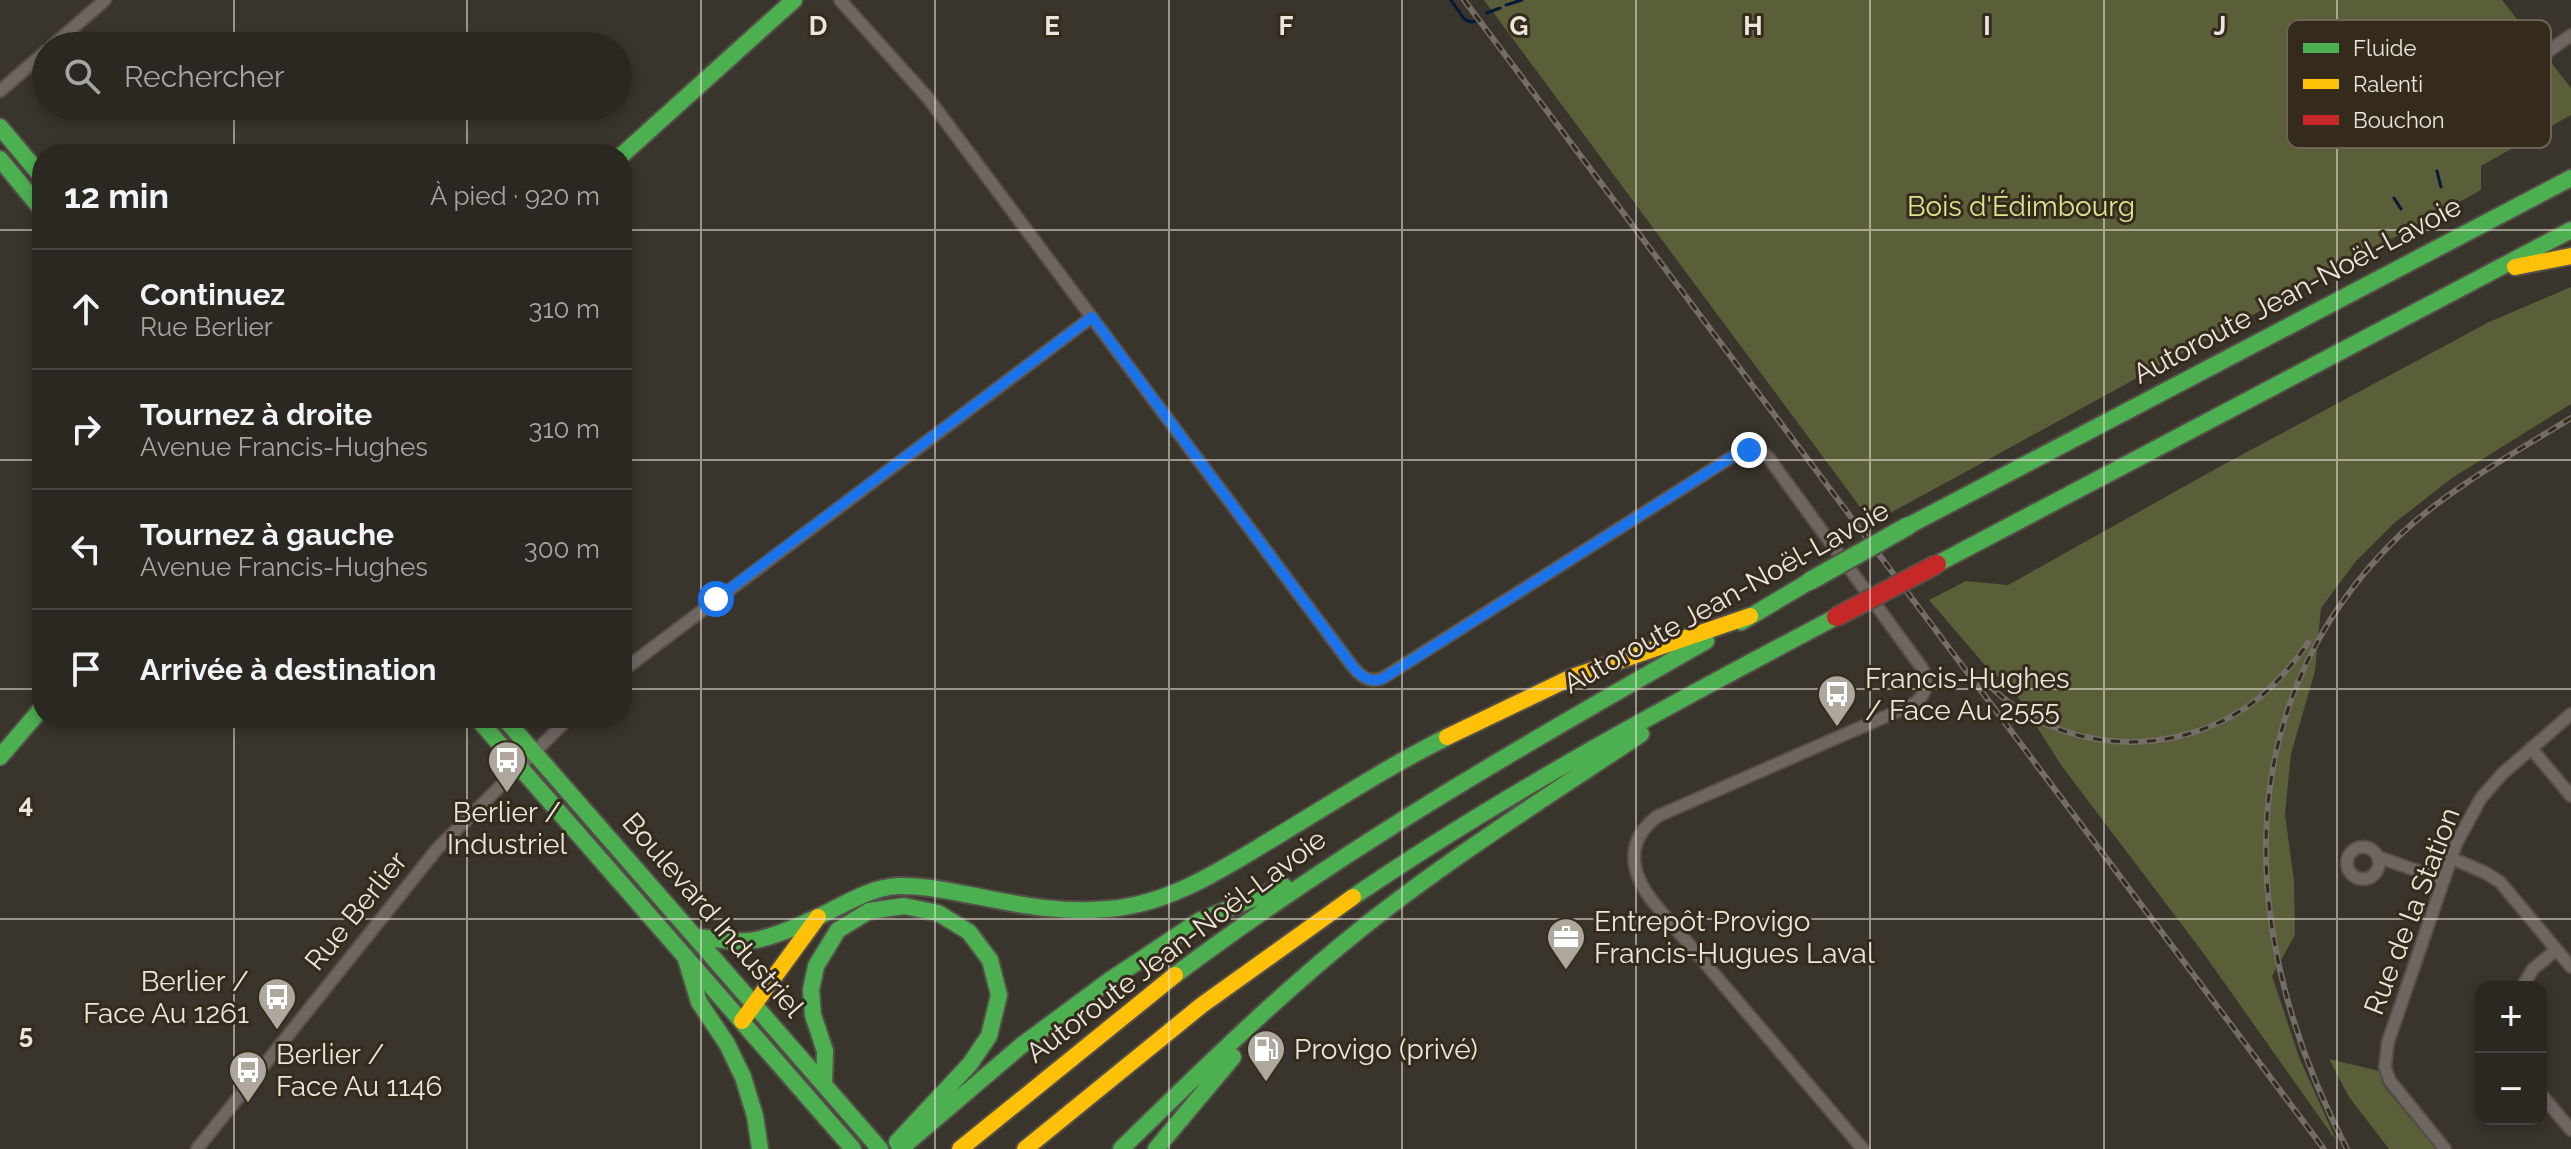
<!DOCTYPE html>
<html lang="fr">
<meta charset="utf-8">
<style>
body{margin:0;font-family:Raleway,sans-serif;background:#37332e;color:#f1f3f6}
.controls{position:absolute;right:24px;bottom:24px;display:grid;overflow:hidden;border-radius:16px;box-shadow:0 4px 12px #0003}
.controls button{width:72px;height:72px;display:grid;place-items:center;padding:0;border:0;border-bottom:2px solid #47443f;background:#2b2721;color:#f1f3f6;font:40px sans-serif}
.stop{position:absolute;width:24px;height:24px;margin:-18px;border:6px solid #1a73e8;border-radius:50%;background:#fff}
.stop.end{background:#1a73e8;border-color:#fff;box-shadow:0 2px 8px #0008}
.list{margin:0;padding:0;list-style:none}
h2{display:flex;justify-content:space-between;align-items:center;height:104px;margin:0;padding:0 32px;font-size:34px}
h2 small{font-size:26px;font-weight:400;color:#a6a5a5}
.list li{display:grid;grid-template-columns:52px 1fr auto;gap:24px;align-items:center;box-sizing:border-box;height:120px;padding:0 32px;border-top:2px solid #47443f}
.list b{display:block;font-size:30px;white-space:nowrap}
.list p{margin:0;font-size:26px;white-space:nowrap;color:#a6a5a5}
.list em{font-size:26px;font-style:normal;color:#a6a5a5}
.icon{flex:none;width:44px;height:44px;fill:none;stroke:currentColor;stroke-width:2;stroke-linecap:round;stroke-linejoin:round}
.map{position:relative;flex:none;width:2571px;height:1149px;overflow:hidden}
.search{position:absolute;background:#2b2721;box-shadow:0 4px 12px #0003;left:32px;top:32px;width:600px;height:88px;display:flex;align-items:center;gap:20px;box-sizing:border-box;padding:0 28px;border-radius:44px;color:#a6a5a5;font-size:30px}
.panel{position:absolute;background:#2b2721;box-shadow:0 4px 12px #0003;left:32px;top:144px;width:600px;height:584px;border-radius:32px}
.map>svg:first-child{display:block}
</style>
<div class="map">
<svg width="2571" height="1149" viewBox="0 0 2571 1149">
<rect width="100%" height="100%" fill="#39342c"/>
<path fill="#5a5e39" d="M1484 0H2502L2571 88V115L2481 166V190L1872 523Z
M2571 287V404L2452 478 2393 524 2356 561 2321 608 2315 671 2291 754 2285 814 2294 881 2295 935 2272 976 2299 1057 2337 1142 2204 954 2061 765 2011 686 1990 671 1929 600 1966 581 2008 585 2219 467 2489 322Z
M2329 1059 2379 1071 2383 1085 2436 1149H2389L2349 1097Z"/>
<g fill="none" stroke-linecap="round" stroke-linejoin="round">
<path stroke="#051a3b" stroke-width="3" d="M1451 0 1464 19 1471 22 1476 21
M1506 5 1522 0
M1487 13 1500 8
M2437 171 2441 187
M2394 198 2401 209"/>
<defs>
<path id="street" d="M840 0 928 98 1353 667C1363 679 1372 684 1386 676L1735 455C1747 449 1758 448 1768 457L1922 668C1930 683 1926 696 1912 705L1658 816C1624 841 1630 873 1654 903L1863 1149
M52 46 105 0
M2546 53 2571 35
M0 91 46 51
M622 671 1092 317
M2531 748 2571 796
M2347 863a16 16 0 1 1 32 0a16 16 0 1 1-32 0Z
M2378 857 2444 880
M2451 858 2486 873 2500 882 2571 967
M2522 987 2533 969 2556 950
M2541 1094 2571 1130
M197 1149 437 849 569 718
M2445 1149 2390 1081 2385 1067 2388 1042 2456 844 2481 798 2502 774 2571 714"/>
<path id="fast" d="M0 127 42 177
M622 155 794 0
M0 159 42 210
M1908 526 2571 178
M1937 564 2571 230
M1741 622 1810 581
M477 718 853 1149
M504 718 880 1149
M0 757 42 708
M1353 897C1507 792 1671 704 1836 617
M695 937C715 938 736 944 755 940 776 936 799 926 818 917 844 905 868 888 897 886 925 885 953 892 981 897 1024 906 1064 913 1108 909 1172 904 1225 867 1279 835 1335 801 1389 766 1447 737
M685 956 699 1002 727 1044 743 1077 755 1116 760 1149
M1175 975C1343 849 1523 745 1706 641
M824 1085 825 1051 813 1015 811 990 816 966 838 930 869 911 904 906 938 913 969 932 990 960 999 995 989 1036 970 1064 897 1142
M900 1149 1022 1045 1110 980 1199 921 1284 886
M1121 1149C1199 1073 1277 996 1362 928 1451 857 1547 797 1641 734
M1156 1149 1233 1057"/>
<path id="slow" d="M2515 267 2571 256
M1447 737 1572 677 1750 616
M742 1021 818 917
M960 1149 1175 975
M1025 1149 1202 1005 1353 897"/>
</defs>
<use href="#street" stroke="#554f49" stroke-width="15"/>
<use href="#fast" stroke="#554f49" stroke-width="20"/>
<use href="#slow" stroke="#554f49" stroke-width="20"/>
<use href="#street" stroke="#6e6661" stroke-width="11"/>
<use href="#fast" stroke="#4caf50" stroke-width="16"/>
<use href="#slow" stroke="#ffc107" stroke-width="16"/>
<defs>
<path id="rail" d="M1464 0 2324 1149
M1984 680C2055 756 2178 762 2259 698 2278 682 2294 663 2308 643
M2347 1149C2240 943 2221 707 2401 534 2451 487 2513 454 2571 418"/>
</defs>
<use href="#rail" stroke="#746e69" stroke-width="6"/>
<use href="#rail" stroke="#352b1c" stroke-width="3" stroke-dasharray="9" stroke-linecap="butt"/>
<defs>
<path id="fast-bridge" d="M1810 581 1908 526"/>
<path id="jam-bridge" d="M1836 617 1937 564"/>
</defs>
<use href="#fast-bridge" stroke="#554f49" stroke-width="22" stroke-linecap="butt"/>
<use href="#jam-bridge" stroke="#554f49" stroke-width="22" stroke-linecap="butt"/>
<use href="#fast-bridge" stroke="#4caf50" stroke-width="18"/>
<use href="#jam-bridge" stroke="#c62828" stroke-width="18"/>
</g>
<g fill="none" stroke-linecap="round" stroke-linejoin="round">
<path stroke="#1a73e8" stroke-width="10" d="M716 599 1092 317 1353 667C1361 676 1369 683 1382 679L1735 455 1749 450"/>
</g>
<path fill="none" stroke="#ebe5db" stroke-width="2" stroke-opacity="0.55" d="M234 0V46M467 0V46M701 0V1149M935 0V1149M1169 0V1149M1402 0V1149M1636 0V1149M1870 0V1149M2104 0V1149M2337 0V1149M234 106V154M467 106V154M0 230H42M622 230H2571M0 460H42M622 460H2571M0 689H42M622 689H2571M234 718V1149M467 718V1149M0 919H2571"/>
<defs>
<symbol id="bus-pin" viewBox="-11 -11 22 30"><path d="M0 17L-7.5 6A9.5 9.5 0 1 1 7.5 6Z" fill="#ada79e" stroke="#352b1c"/><path d="M-5-6H5V4H4V6H2V4H-2V6H-4V4H-5ZM-3.5-4V0h7V-4ZM-3.5 1.2v1.5H-2V1.2ZM2 1.2v1.5H3.5V1.2Z" fill="#fff"/></symbol>
<symbol id="office-pin" viewBox="-11 -11 22 30"><path d="M0 17L-7.5 6A9.5 9.5 0 1 1 7.5 6Z" fill="#ada79e" stroke="#352b1c"/><path d="M-6-3h4V-5.5h4V-3h4V5H-6ZM-1-4.5V-3h2v-1.5ZM-6 0V1H6V0Z" fill="#fff"/></symbol>
<symbol id="fuel-pin" viewBox="-11 -11 22 30"><path d="M0 17L-7.5 6A9.5 9.5 0 1 1 7.5 6Z" fill="#ada79e" stroke="#352b1c"/><path d="M-5.5-6h7V0h2V4h1.3V-2.5L3-4.5l.8-.8L6-3V5H2.5V1h-1V6h-7ZM-4.2-4.7v3.2H.2V-4.7Z" fill="#fff"/></symbol>
</defs>
<g fill-rule="evenodd">
<use href="#bus-pin" x="1815" y="672" width="44" height="60"/>
<use href="#bus-pin" x="485" y="738" width="44" height="60"/>
<use href="#office-pin" x="1544" y="915" width="44" height="60"/>
<use href="#bus-pin" x="255" y="975" width="44" height="60"/>
<use href="#fuel-pin" x="1244" y="1027" width="44" height="60"/>
<use href="#bus-pin" x="226" y="1048" width="44" height="60"/>
</g>
<g text-anchor="middle" dominant-baseline="central" stroke-width="6" stroke-linejoin="round" paint-order="stroke">
<g font-size="28" fill="#d8e58f" stroke="#352b1c">
<text x="2021" y="206">Bois d'Édimbourg</text>
</g>
<g font-size="28" fill="#ebe5db" stroke="#352b1c">
<text transform="translate(2297 290) rotate(-28)">Autoroute Jean-Noël-Lavoie</text>
<text transform="translate(1726 597) rotate(-29)">Autoroute Jean-Noël-Lavoie</text>
<text transform="translate(356 911) rotate(-51)">Rue Berlier</text>
<text transform="translate(2412 911) rotate(-69)">Rue de la Station</text>
<text transform="translate(713 915) rotate(49)">Boulevard Industriel</text>
<text transform="translate(1176 946) rotate(-37)">Autoroute Jean-Noël-Lavoie</text>
</g>
<g font-size="28" fill="#ebe5db" stroke="#352b1c" text-anchor="start">
<text x="1865" y="678">Francis-Hughes<tspan x="1865" dy="32">/ Face Au 2555</tspan></text>
<text x="507" y="812" text-anchor="middle">Berlier /<tspan x="507" dy="32">Industriel</tspan></text>
<text x="1594" y="921">Entrepôt Provigo<tspan x="1594" dy="32">Francis-Hugues Laval</tspan></text>
<text x="249" y="981" text-anchor="end">Berlier /<tspan x="249" dy="32">Face Au 1261</tspan></text>
<text x="1294" y="1049">Provigo (privé)</text>
<text x="276" y="1054">Berlier /<tspan x="276" dy="32">Face Au 1146</tspan></text>
</g>
</g>
<rect x="2287" y="20" width="264" height="128" rx="12" fill="#352b1c" stroke="#6c6355" stroke-width="2"/>
<rect x="2303" y="43" width="36" height="10" fill="#4caf50"/>
<rect x="2303" y="79" width="36" height="10" fill="#ffc107"/>
<rect x="2303" y="115" width="36" height="10" fill="#c62828"/>
<g font-size="22" fill="#ebe5db">
<text x="2353" y="56">Fluide</text>
<text x="2353" y="92">Ralenti</text>
<text x="2353" y="128">Bouchon</text>
</g>
<g font-size="26" text-anchor="middle" font-weight="bold" fill="#ebe5db" stroke="#352b1c" stroke-width="6" stroke-linejoin="round" paint-order="stroke">
<text x="818" y="35">D</text>
<text x="1052" y="35">E</text>
<text x="1286" y="35">F</text>
<text x="1519" y="35">G</text>
<text x="1753" y="35">H</text>
<text x="1987" y="35">I</text>
<text x="2220" y="35">J</text>
<text x="26" y="813">4</text>
<text x="26" y="1043">5</text>
</g>
</svg>
<div class="controls">
<button>+</button>
<button>−</button>
</div>
<div class="stop" style="left:716px;top:599px"></div>
<div class="stop end" style="left:1749px;top:450px"></div>
<div class="search"><svg class="icon" aria-label="search" viewBox="0 0 24 24"><circle cx="10" cy="10" r="6"/><path d="M15 15l6 6"/></svg>Rechercher</div>
<section class="panel">
<h2>12 min<small>À pied · 920 m</small></h2>
<ul class="list">
<li><svg class="icon" aria-label="ahead" viewBox="0 0 24 24"><path d="M12 20V5M6 11l6-6 6 6"/></svg><div><b>Continuez</b><p>Rue Berlier</p></div><em>310 m</em></li>
<li><svg class="icon" aria-label="right" viewBox="0 0 24 24"><path d="M7 20v-9h11M14 6l5 5-5 5"/></svg><div><b>Tournez à droite</b><p>Avenue Francis-Hughes</p></div><em>310 m</em></li>
<li><svg class="icon" aria-label="left" viewBox="0 0 24 24"><path d="M17 20v-9H6M10 6l-5 5 5 5"/></svg><div><b>Tournez à gauche</b><p>Avenue Francis-Hughes</p></div><em>300 m</em></li>
<li><svg class="icon" aria-label="arrive" viewBox="0 0 24 24"><path d="M6 21V4h12l-3 4 3 4H6"/></svg><div><b>Arrivée à destination</b></div></li>
</ul>
</section>
</div>
